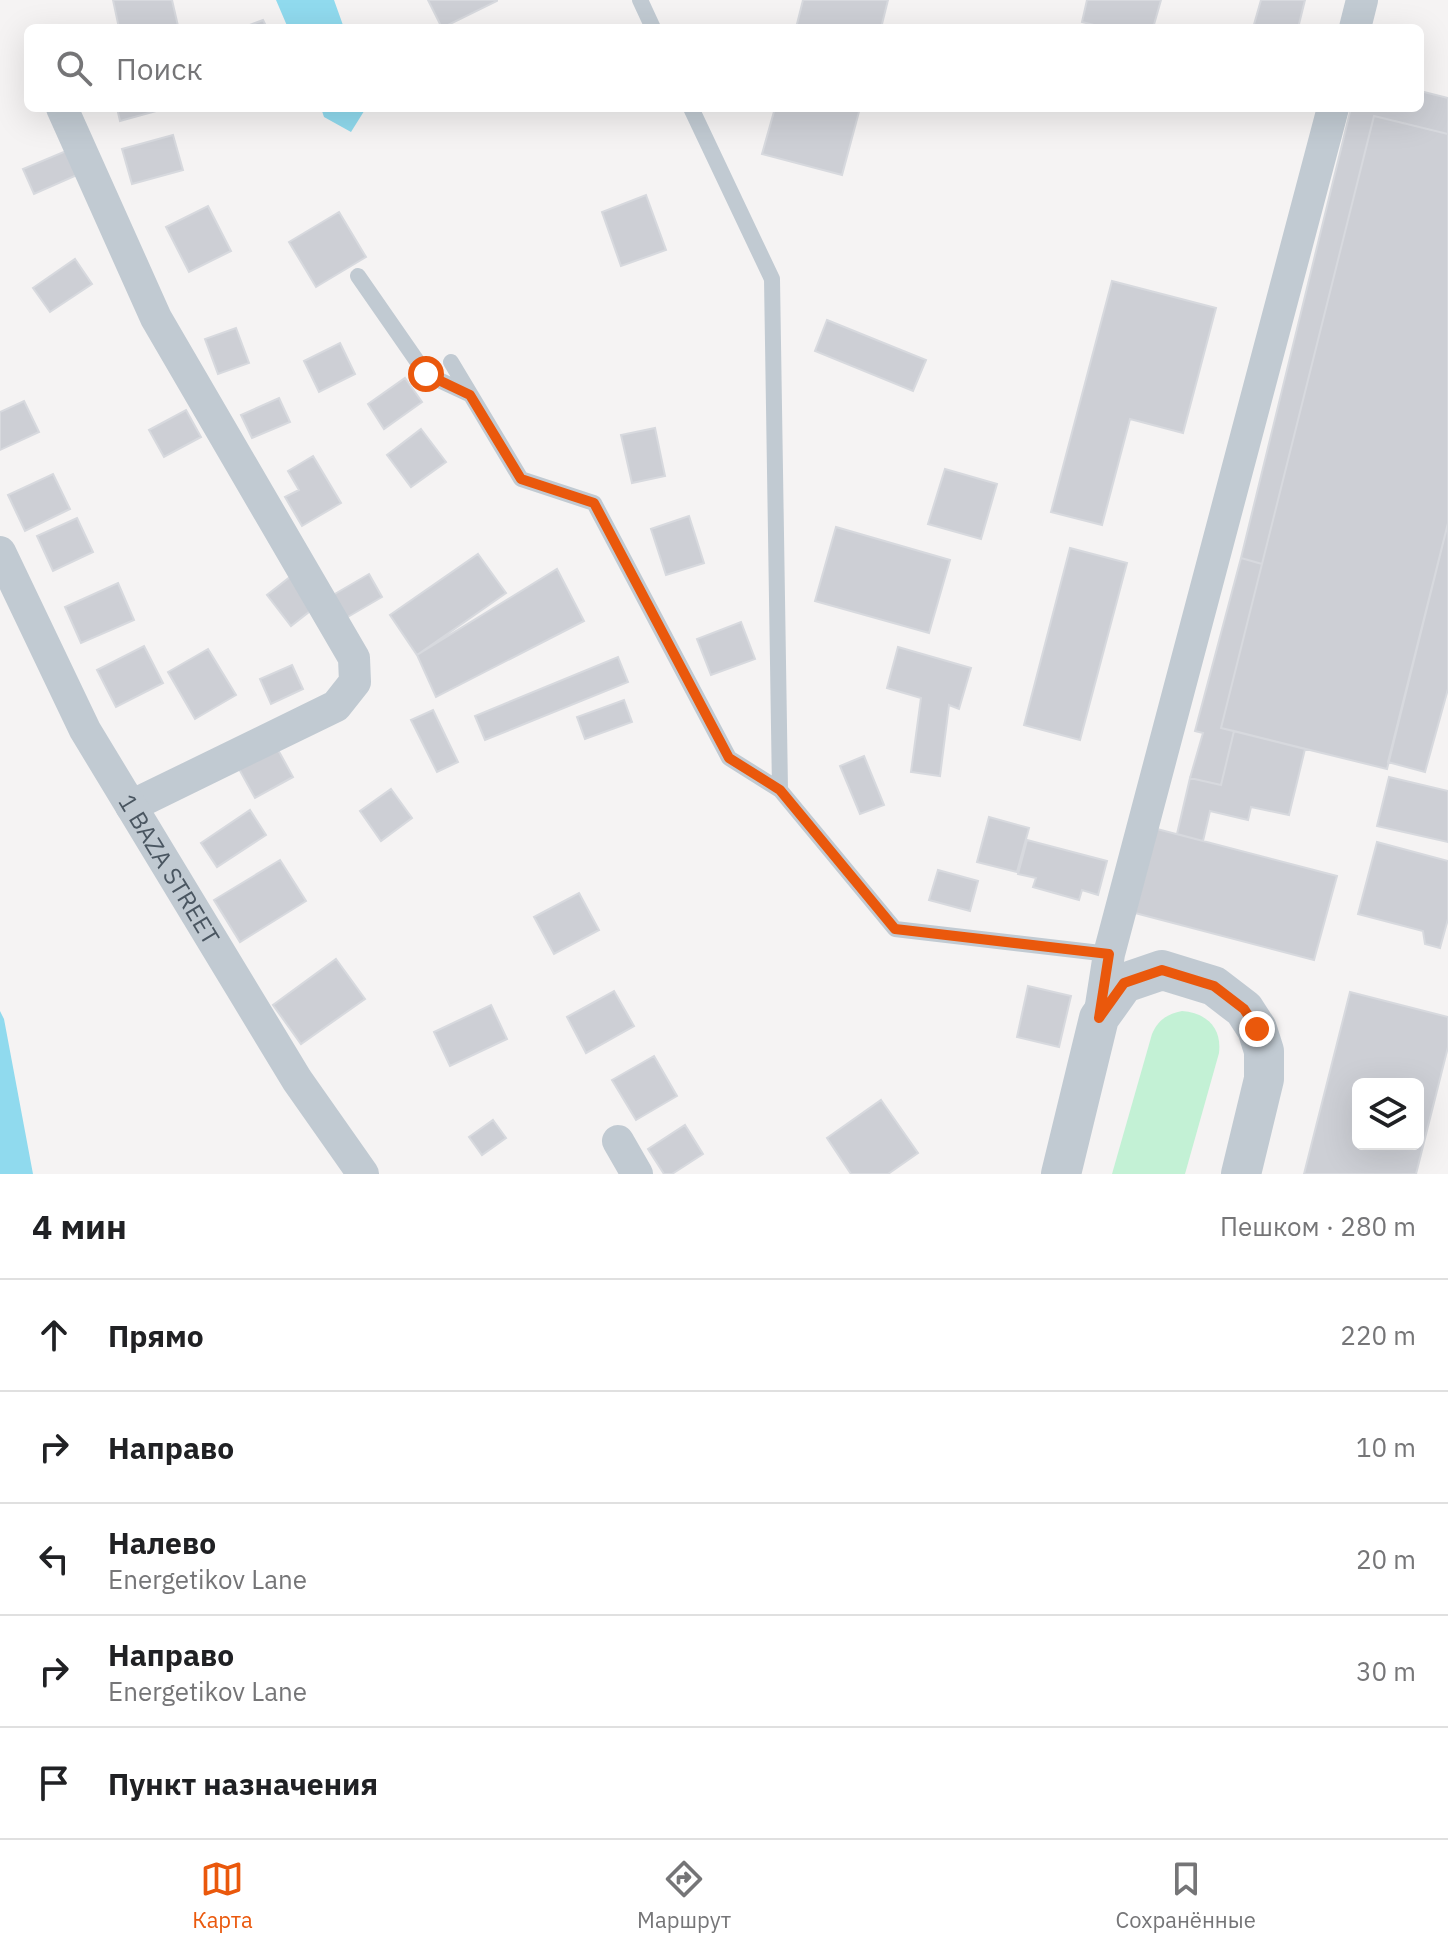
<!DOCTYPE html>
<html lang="ru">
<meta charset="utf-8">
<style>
body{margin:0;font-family:"IBM Plex Sans",sans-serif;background:#f2f2f2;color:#202124}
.controls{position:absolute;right:24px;bottom:24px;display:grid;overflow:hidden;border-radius:12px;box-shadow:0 8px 32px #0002}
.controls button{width:72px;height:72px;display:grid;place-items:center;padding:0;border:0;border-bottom:2px solid #e0e0e0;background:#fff;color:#202124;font:40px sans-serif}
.stop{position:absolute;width:24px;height:24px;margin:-18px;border:6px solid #ea580c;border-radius:50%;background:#fff}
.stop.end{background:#ea580c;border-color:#fff;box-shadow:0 2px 8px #0008}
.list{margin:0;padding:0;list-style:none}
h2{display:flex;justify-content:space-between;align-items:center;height:104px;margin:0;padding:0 32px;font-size:34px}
h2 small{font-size:26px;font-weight:400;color:#757577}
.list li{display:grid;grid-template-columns:52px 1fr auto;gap:24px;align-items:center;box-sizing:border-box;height:112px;padding:0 32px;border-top:2px solid #e0e0e0}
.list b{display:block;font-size:30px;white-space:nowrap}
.list p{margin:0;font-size:26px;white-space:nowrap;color:#757577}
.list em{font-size:26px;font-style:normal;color:#757577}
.icon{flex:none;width:44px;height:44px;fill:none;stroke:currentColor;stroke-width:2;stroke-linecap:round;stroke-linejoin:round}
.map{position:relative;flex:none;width:1448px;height:1174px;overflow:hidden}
.search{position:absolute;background:#fff;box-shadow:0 8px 32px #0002;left:24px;right:24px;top:24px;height:88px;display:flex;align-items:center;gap:20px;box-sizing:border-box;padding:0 28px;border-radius:12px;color:#757577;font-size:30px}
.sheet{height:664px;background:#fff}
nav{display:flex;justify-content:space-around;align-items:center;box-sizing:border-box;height:112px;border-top:2px solid #e0e0e0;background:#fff;font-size:22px;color:#757577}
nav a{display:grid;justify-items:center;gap:4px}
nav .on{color:#ea580c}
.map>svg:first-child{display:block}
</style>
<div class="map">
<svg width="1448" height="1174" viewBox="0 0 1448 1174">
<rect width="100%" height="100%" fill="#f5f3f3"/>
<path fill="#c3f1d5" d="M1182 1011C1207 1013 1222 1028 1219 1053L1185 1174H1112L1152 1034C1158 1020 1167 1014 1182 1011Z"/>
<path fill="#90daee" d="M276 0H334L344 28H288Z
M321 108H366L351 132 324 117Z
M0 1011 4 1019 33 1174H0Z"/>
<path fill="#cdcfd5" stroke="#d7d9de" stroke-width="2" fill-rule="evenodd" d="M113 0H172L178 26 169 28H119Z
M428 0H497V1L442 28Z
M803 0H888L881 28H796Z
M1087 0H1161L1153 28H1106L1082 22Z
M1261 0H1305L1298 28H1253Z
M263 20 267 28H242Z
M1420 91 1448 98V134L1374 116 1262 564 1241 558 1351 108H1420Z
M117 108H167L120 121Z
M775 108H860L842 175 762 154Z
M1374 116 1448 134V523L1387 769 1221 728Z
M173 135 183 170 132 184 122 149Z
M66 151 77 175 34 194 23 169Z
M646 195 666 250 621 266 602 212Z
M208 206 231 251 189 272 166 227Z
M339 212 366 257 316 287 289 242Z
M75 259 92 284 50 312 33 288Z
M1112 281 1216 308 1183 433 1130 419 1102 525 1051 512Z
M827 320 926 360 913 391 815 351Z
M236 328 249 363 218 374 205 339Z
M340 343 355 374 319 392 304 361Z
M405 378 422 402 384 429 368 404Z
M279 398 290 422 252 438 241 415Z
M24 401 39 432 0 450V412Z
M186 410 201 437 164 457 149 430Z
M655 428 665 476 632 483 621 435Z
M421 429 446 462 411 487 387 455Z
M313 456 341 503 302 526 285 497 299 490 288 471Z
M945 469 997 484 981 539 928 524Z
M53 474 70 509 25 531 8 495Z
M689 516 704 563 666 575 651 529Z
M77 518 93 552 53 571 37 536Z
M1448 523V689L1425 772 1388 762Z
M836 527 950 560 929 633 815 601Z
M1070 548 1127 563 1080 740 1024 725Z
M478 554 506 593 417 655 390 615Z
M1241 558 1262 564 1221 728 1234 731 1221 785 1190 778 1203 733 1195 731Z
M557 569 584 621 436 697 417 655Z
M369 574 382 597 346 618 333 595Z
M290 577 314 608 291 626 267 595Z
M118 583 134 620 81 643 65 607Z
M741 622 755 659 711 675 697 639Z
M144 646 163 683 116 707 97 670Z
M898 647 971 668 959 709 949 705 940 776 911 772 921 698 887 688Z
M208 649 236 695 195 719 168 672Z
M618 657 628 682 485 740 475 716Z
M292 665 303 689 271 704 260 679Z
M624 700 632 722 585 739 577 717Z
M433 710 458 762 437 772 411 720Z
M1234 731 1305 749 1289 815 1251 807 1248 820 1210 811 1203 841 1177 834 1190 778 1221 785Z
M277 748 293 777 255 798 239 769Z
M864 756 884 805 860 814 840 766Z
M1389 777 1448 791V842L1377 826Z
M391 789 412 818 381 841 360 811Z
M250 810 266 835 217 867 201 843Z
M989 817 1029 828 1017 872 977 862Z
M1157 829 1337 876 1314 960 1135 913Z
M1027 840 1107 861 1098 895 1082 890 1079 900 1033 887 1036 878 1018 874Z
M1377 842 1448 861V919L1440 948 1425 944 1423 931 1358 914Z
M280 860 306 901 240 942 214 900Z
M938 870 978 881 970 911 929 900Z
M579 893 599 930 554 954 534 917Z
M336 959 365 999 301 1044 273 1005Z
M1028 986 1071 996 1059 1047 1017 1037Z
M614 991 634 1026 586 1053 567 1017Z
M1350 992 1448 1017V1047L1416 1174H1304ZM1358 1084H1418V1144H1358Z
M491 1005 507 1039 450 1066 434 1032Z
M654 1056 677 1096 636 1120 612 1080Z
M881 1100 918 1153 888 1174H851L827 1138Z
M493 1120 506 1138 482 1155 469 1137Z
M685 1125 703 1154 672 1174H664L648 1149Z"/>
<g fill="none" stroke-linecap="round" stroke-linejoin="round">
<path stroke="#c1cad2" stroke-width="16" d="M640 0 653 28
M691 108 772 279 780 790 895 929 1109 954
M358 276 426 374 469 394
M451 362 521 479 594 503 729 758 780 790"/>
<g stroke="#c1cad2" stroke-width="32">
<path d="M1355 28 1362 0"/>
<path d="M62 108 156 318 354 658 355 682 336 706 131 806"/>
<path id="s1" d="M0 552 85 730 297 1080 363 1174"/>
<path d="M1099 1018 1109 954 1333 108"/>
<path d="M618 1141 637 1174"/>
</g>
<path stroke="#c1cad2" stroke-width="40" d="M1061 1174 1099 1018 1124 983 1162 970 1214 986 1244 1009 1257 1029 1264 1051V1079L1241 1174"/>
</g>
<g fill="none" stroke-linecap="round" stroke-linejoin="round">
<path stroke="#ea580c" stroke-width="10" d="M426 374 470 395 521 479 594 503 729 758 780 790 895 929 1109 954 1099 1018 1124 983 1162 970 1214 986 1244 1009 1257 1029"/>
</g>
<g text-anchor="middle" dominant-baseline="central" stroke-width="7" stroke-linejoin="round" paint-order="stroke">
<g font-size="24" fill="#4a5661" stroke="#fff">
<text stroke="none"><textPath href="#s1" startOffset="360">1 BAZA STREET</textPath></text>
</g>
</g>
</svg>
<div class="controls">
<button><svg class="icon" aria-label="layers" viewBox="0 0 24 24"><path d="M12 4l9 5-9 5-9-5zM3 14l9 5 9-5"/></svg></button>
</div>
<div class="stop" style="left:426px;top:374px"></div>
<div class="stop end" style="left:1257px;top:1029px"></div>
<div class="search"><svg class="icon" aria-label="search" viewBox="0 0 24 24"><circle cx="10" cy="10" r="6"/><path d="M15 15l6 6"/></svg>Поиск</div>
</div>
<section class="sheet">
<h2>4 мин<small>Пешком · 280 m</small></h2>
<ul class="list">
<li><svg class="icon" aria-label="ahead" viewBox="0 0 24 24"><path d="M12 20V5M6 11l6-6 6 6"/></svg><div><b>Прямо</b></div><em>220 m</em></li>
<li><svg class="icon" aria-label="right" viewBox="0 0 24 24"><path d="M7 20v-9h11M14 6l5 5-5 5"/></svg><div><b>Направо</b></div><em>10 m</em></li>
<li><svg class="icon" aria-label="left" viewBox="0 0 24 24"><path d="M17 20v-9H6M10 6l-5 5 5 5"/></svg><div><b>Налево</b><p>Energetikov Lane</p></div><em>20 m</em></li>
<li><svg class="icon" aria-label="right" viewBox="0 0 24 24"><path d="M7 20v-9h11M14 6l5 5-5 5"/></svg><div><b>Направо</b><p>Energetikov Lane</p></div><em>30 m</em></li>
<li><svg class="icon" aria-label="arrive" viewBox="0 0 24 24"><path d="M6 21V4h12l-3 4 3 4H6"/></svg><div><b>Пункт назначения</b></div></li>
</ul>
</section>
<nav>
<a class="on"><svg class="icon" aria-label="map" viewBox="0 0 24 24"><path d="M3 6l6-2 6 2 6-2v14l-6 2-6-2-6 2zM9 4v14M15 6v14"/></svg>Карта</a>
<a><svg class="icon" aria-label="directions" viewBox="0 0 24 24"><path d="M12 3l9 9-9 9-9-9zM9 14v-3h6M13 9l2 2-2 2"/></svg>Маршрут</a>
<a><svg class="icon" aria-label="saved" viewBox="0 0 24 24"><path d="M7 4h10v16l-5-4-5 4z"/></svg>Сохранённые</a>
</nav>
